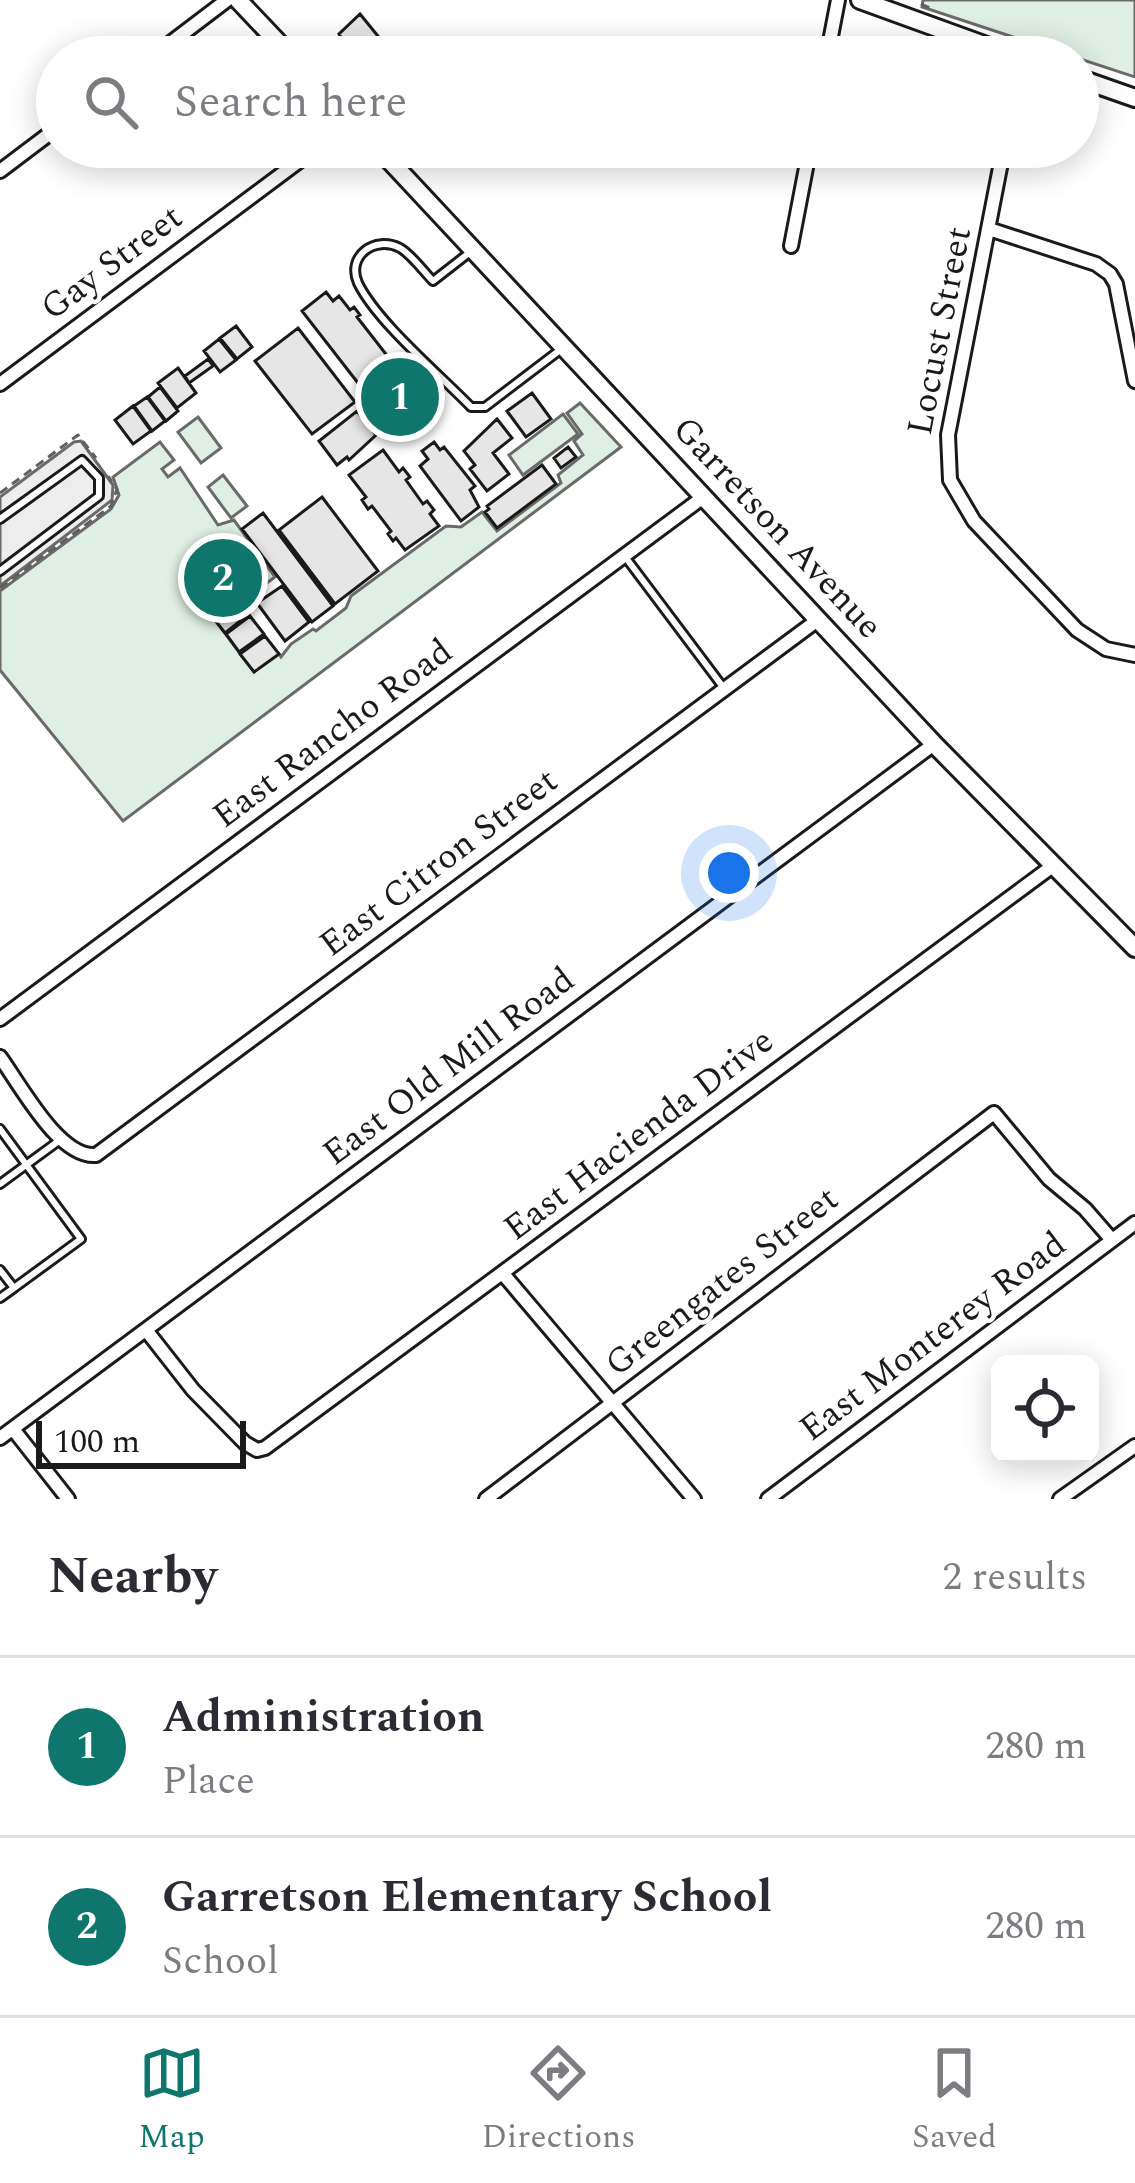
<!DOCTYPE html>
<style>
body{margin:0;font-family:Spectral,serif;background:#f7f7f7;color:#2b2b33}
.controls{position:absolute;right:36px;bottom:36px;display:grid;overflow:hidden;border-radius:18px;box-shadow:0 6px 30px #0003}
.controls button{width:108px;height:108px;display:grid;place-items:center;padding:0;border:0;border-bottom:3px solid #e1e1e2;background:#fff;color:#2b2b33;font:60px sans-serif}
.scale{position:absolute;left:36px;bottom:30px;width:210px;box-sizing:border-box;padding-left:12px;border:6px solid #1a1a1a;border-top:0;font-size:33px;line-height:42px;white-space:nowrap;color:#1a1a1a;-webkit-text-stroke:9px #fff;paint-order:stroke}
.you{position:absolute;left:729px;top:873px;width:42px;height:42px;margin:-30px;border:9px solid #fff;border-radius:50%;background:#1a73e8;box-shadow:0 0 0 18px #1a73e833}
.badge{display:grid;place-items:center;width:78px;height:78px;border-radius:50%;background:#0f766e;color:#fff;font-size:39px;font-weight:700}
.pin{position:absolute;translate:-50% -50%;border:6px solid #fff;box-shadow:0 3px 12px #0006}
.list{margin:0;padding:0;list-style:none}
h2{display:flex;justify-content:space-between;align-items:center;height:156px;margin:0;padding:0 48px;font-size:51px}
h2 small{font-size:39px;font-weight:400;color:#7c7c81}
.list li{display:grid;grid-template-columns:78px 1fr auto;gap:36px;align-items:center;box-sizing:border-box;height:180px;padding:0 48px;border-top:3px solid #e1e1e2}
.list b{display:block;font-size:45px;white-space:nowrap}
.list p{margin:0;font-size:39px;white-space:nowrap;color:#7c7c81}
.list em{font-size:39px;font-style:normal;color:#7c7c81}
.icon{flex:none;width:66px;height:66px;fill:none;stroke:currentColor;stroke-width:2;stroke-linecap:round;stroke-linejoin:round}
.map{position:relative;flex:none;width:1135px;height:1499px;overflow:hidden}
.search{position:absolute;background:#fff;box-shadow:0 6px 30px #0003;left:36px;right:36px;top:36px;height:132px;display:flex;align-items:center;gap:30px;box-sizing:border-box;padding:0 42px;border-radius:66px;color:#7c7c81;font-size:45px}
.sheet{height:516px;background:#fff}
nav{display:flex;justify-content:space-around;align-items:center;box-sizing:border-box;height:168px;border-top:3px solid #e1e1e2;background:#fff;font-size:33px;color:#7c7c81}
nav a{display:grid;justify-items:center;gap:6px}
nav .on{color:#0f766e}
.map>svg:first-child{display:block}
</style>
<div class="map">
<svg width="1135" height="1499" viewBox="0 0 1135 1499">
<rect width="100%" height="100%" fill="#fff"/>
<path fill="#e0efe3" stroke="#6a6a6a" stroke-width="3" d="M923 0H1135V77L922 7Z
M580 403 621 447 123 821 0 670V591L111 509 119 495 113 477 160 442 174 460 162 469 168 477 180 468 218 525 234 520 275 577 259 589 240 588 209 612 254 672 279 654 281 657 291 644 313 629 316 631 346 608 351 596 446 526 461 527 482 512 497 531 561 483 558 475 583 455 574 441 582 434 567 413Z
M563 414 578 434 523 475 509 455Z
M198 417 221 448 201 463 178 432Z
M223 475 247 506 231 518 208 487Z"/>
<path fill="#ededed" stroke="#6a6a6a" stroke-width="3" d="M81 441 113 485 112 500 0 586V497L74 442Z"/>
<path fill="#e6e6e6" stroke="#1a1a1a" stroke-width="3" d="M360 14 386 46 376 57H354L339 34Z
M326 292 333 301 339 296 350 310 354 307 360 315 357 317 389 358 358 383 302 311Z
M236 326 252 347 237 359 220 338Z
M298 328 355 402 312 434 255 361Z
M219 339 236 360 220 372 204 351Z
M208 359 213 366 189 383 185 376Z
M406 362 435 410 399 438 370 400 388 383 385 378Z
M178 368 196 393 177 408 158 383Z
M160 387 178 411 166 421 148 397Z
M532 393 551 419 526 437 507 411Z
M147 397 165 421 152 431 134 406Z
M133 406 151 431 133 444 115 420Z
M357 411 376 435 349 460 347 457 337 465 319 441Z
M497 419 512 438 493 453 509 474 487 491 470 469 475 465 464 451Z
M434 442 440 450 444 447 475 486 470 490 479 507 461 521 420 466 428 459 422 451Z
M568 447 576 457 561 468 554 458Z
M383 450 399 472 403 468 410 477 406 480 423 504 427 501 434 510 430 514 439 526 405 550 396 538 393 541 388 534 391 531 372 506 368 509 362 500 366 497 349 475Z
M542 465 556 484 497 528 485 512 489 509 487 506Z
M322 497 378 571 335 604 279 530Z
M263 513 333 606 312 622 242 529Z
M282 586 309 622 285 641 257 603Z
M235 596 249 614 225 633 211 615Z
M250 616 264 634 239 652 226 634Z
M265 636 279 654 254 672 240 654Z"/>
<g fill="none" stroke-linecap="round" stroke-linejoin="round">
<defs>
<path id="service" d="M469 253 433 281C423 271 412 255 400 248 375 235 346 256 358 283 377 322 439 374 471 407H485L560 350
M0 519 82 460 99 478V496L0 571
M626 558 723 687
M0 1129 81 1239 14 1288 0 1270
M0 1184 60 1140
M0 1298 14 1288"/>
<path id="minor" d="M152 57 227 0
M827 57 838 0
M1004 147 948 435 950 480 974 521 1077 630 1106 649 1135 655
M0 171 57 128
M989 229 1096 264 1110 274 1116 284 1135 381
M791 246 810 147
M0 384 318 147
M0 1019 702 498
M0 1057C21 1086 59 1158 96 1155L819 619
M504 1275 694 1499
M146 1330 193 1390 245 1443 257 1450 265 1448 1054 865
M13 1429 68 1499
M0 1438 934 744
M486 1499 994 1113 1049 1179 1085 1209 1112 1240
M768 1499 1135 1223
M1060 1499 1135 1446"/>
<path id="tertiary" d="M238 0 292 57
M860 0 1017 57
M1078 78 1135 98
M377 147 934 744 1135 948"/>
</defs>
<use href="#service" stroke="#1a1a1a" stroke-width="12"/>
<use href="#minor" stroke="#1a1a1a" stroke-width="18"/>
<use href="#tertiary" stroke="#1a1a1a" stroke-width="22"/>
<path stroke="#5f5f5f" stroke-width="3" stroke-dasharray="9 6" stroke-linecap="butt" d="M921 4 932 9
M0 493 78 435 96 458
M0 588 111 506 117 489 108 476"/>
<use href="#service" stroke="#fff" stroke-width="6"/>
<use href="#minor" stroke="#fff" stroke-width="12"/>
<use href="#tertiary" stroke="#fff" stroke-width="16"/>
</g>
<g text-anchor="middle" dominant-baseline="central" stroke-width="9" stroke-linejoin="round" paint-order="stroke">
<g font-size="36" fill="#1a1a1a" stroke="#fff">
<text transform="translate(112 263) rotate(-37)">Gay Street</text>
<text transform="translate(940 331) rotate(-79)">Locust Street</text>
<text transform="translate(777 528) rotate(47)">Garretson Avenue</text>
<text transform="translate(333 734) rotate(-37)">East Rancho Road</text>
<text transform="translate(439 863) rotate(-37)">East Citron Street</text>
<text transform="translate(449 1067) rotate(-37)">East Old Mill Road</text>
<text transform="translate(639 1135) rotate(-37)">East Hacienda Drive</text>
<text transform="translate(722 1282) rotate(-38)">Greengates Street</text>
<text transform="translate(933 1337) rotate(-37)">East Monterey Road</text>
</g>
</g>
</svg>
<div class="controls">
<button><svg class="icon" aria-label="locate" viewBox="0 0 24 24"><circle cx="12" cy="12" r="6"/><path d="M12 2v4M12 18v4M2 12h4M18 12h4"/></svg></button>
</div>
<div class="scale">100 m</div>
<div class="you"></div>
<div class="pin badge" style="left:400px;top:397px">1</div>
<div class="pin badge" style="left:223px;top:578px">2</div>
<div class="search"><svg class="icon" aria-label="search" viewBox="0 0 24 24"><circle cx="10" cy="10" r="6"/><path d="M15 15l6 6"/></svg>Search here</div>
</div>
<section class="sheet">
<h2>Nearby<small>2 results</small></h2>
<ul class="list">
<li><span class="badge">1</span><div><b>Administration</b><p>Place</p></div><em>280 m</em></li>
<li><span class="badge">2</span><div><b>Garretson Elementary School</b><p>School</p></div><em>280 m</em></li>
</ul>
</section>
<nav>
<a class="on"><svg class="icon" aria-label="map" viewBox="0 0 24 24"><path d="M3 6l6-2 6 2 6-2v14l-6 2-6-2-6 2zM9 4v14M15 6v14"/></svg>Map</a>
<a><svg class="icon" aria-label="directions" viewBox="0 0 24 24"><path d="M12 3l9 9-9 9-9-9zM9 14v-3h6M13 9l2 2-2 2"/></svg>Directions</a>
<a><svg class="icon" aria-label="saved" viewBox="0 0 24 24"><path d="M7 4h10v16l-5-4-5 4z"/></svg>Saved</a>
</nav>
